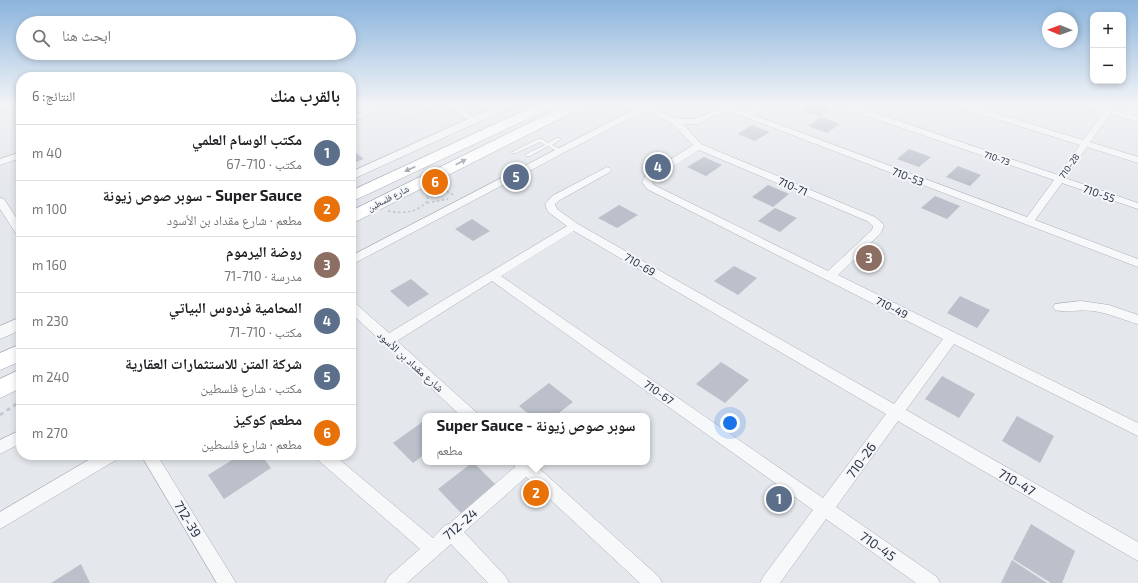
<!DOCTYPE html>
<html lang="ar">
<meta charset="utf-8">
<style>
body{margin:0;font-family:"Exo 2","Noto Naskh Arabic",sans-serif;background:#f2f2f2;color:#202124;direction:rtl}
.controls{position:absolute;right:12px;top:12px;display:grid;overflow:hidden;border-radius:8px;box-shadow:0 2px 6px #0003}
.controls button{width:36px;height:36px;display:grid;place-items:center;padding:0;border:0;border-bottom:1px solid #e0e0e0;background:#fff;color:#202124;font:20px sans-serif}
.compass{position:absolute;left:1042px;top:12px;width:36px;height:36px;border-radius:50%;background:#fff;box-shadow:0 2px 6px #0003;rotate:271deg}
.you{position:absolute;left:730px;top:423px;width:14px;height:14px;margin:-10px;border:3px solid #fff;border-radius:50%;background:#1a73e8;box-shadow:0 0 0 6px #1a73e833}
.badge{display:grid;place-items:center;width:26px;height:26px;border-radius:50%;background:#d1495b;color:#fff;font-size:13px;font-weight:700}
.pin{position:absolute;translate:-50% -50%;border:2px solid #fff;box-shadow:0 1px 4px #0006}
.popup{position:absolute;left:422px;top:413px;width:228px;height:52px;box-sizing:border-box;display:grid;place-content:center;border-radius:8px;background:#fff;filter:drop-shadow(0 1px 3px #0005);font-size:13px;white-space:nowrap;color:#757577}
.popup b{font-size:15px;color:#202124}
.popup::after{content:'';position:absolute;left:50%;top:100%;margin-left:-8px;border:8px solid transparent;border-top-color:#fff}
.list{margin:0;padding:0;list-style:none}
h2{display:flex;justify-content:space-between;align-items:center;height:52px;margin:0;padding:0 16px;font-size:17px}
h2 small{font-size:13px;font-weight:400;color:#757577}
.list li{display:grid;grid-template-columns:26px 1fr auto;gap:12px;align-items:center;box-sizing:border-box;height:56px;padding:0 16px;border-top:1px solid #e0e0e0}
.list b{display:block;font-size:15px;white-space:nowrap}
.list p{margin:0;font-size:13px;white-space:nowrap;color:#757577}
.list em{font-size:13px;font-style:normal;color:#757577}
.icon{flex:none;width:22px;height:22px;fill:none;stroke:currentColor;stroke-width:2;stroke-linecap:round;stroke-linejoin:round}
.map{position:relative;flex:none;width:1138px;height:583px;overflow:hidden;direction:ltr}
.search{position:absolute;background:#fff;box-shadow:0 2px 6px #0003;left:16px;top:16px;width:340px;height:44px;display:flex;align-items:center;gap:10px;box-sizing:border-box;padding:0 14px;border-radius:22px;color:#757577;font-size:15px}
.panel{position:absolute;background:#fff;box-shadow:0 2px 6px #0003;left:16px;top:72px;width:340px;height:388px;border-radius:16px;direction:rtl}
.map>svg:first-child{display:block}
</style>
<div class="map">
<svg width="1138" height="583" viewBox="0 0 1138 583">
<rect width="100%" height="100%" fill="#e4e7ec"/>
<path fill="#bbc0ca" d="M809 105H824L832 108 820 116 801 110Z
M821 117 840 124 827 133 808 126Z
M752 125 770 132 755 141 737 134Z
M351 149 364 159 351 164Z
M909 149 931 157 919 167 897 159Z
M704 157 722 165 706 176 687 167Z
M958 166 981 175 970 186 946 177Z
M768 185 789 194 773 207 752 197Z
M935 196 960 206 947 219 921 208Z
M619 205 638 215 617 228 598 218Z
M775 208 797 218 780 232 758 221Z
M472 219 490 231 473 241 455 229Z
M734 266 757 278 738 295 714 281Z
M411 279 429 294 408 307 390 291Z
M960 296 990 310 977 328 947 313Z
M721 362 749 380 725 403 696 384Z
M942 376 975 394 959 418 925 399Z
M549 383 573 402 555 416H531L519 406Z
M1017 416 1054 436 1040 463 1002 441Z
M425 420V454L413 463 393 443Z
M240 455H261L271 468 224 499 208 475Z
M473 462 495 484 461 513 438 489Z
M1031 524 1075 551 1062 583H1051L1013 559Z
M1012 560 1047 583H1001Z
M81 564 90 583H51Z"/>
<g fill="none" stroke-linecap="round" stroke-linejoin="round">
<defs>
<path id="service" d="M557 138H559L561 139 552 145 562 150V152H558L548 146 530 156H526V154L545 145 540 142 516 153H512V152L538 139H542L548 143Z"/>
<path id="minor" d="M0 105H14L0 110Z
M357 105 370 106 372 112 351 123V117L364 111Z
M447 105H456L478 120 477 122H471Z
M642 105H652L651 107 677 119H695L721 108H733L747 112 758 105H768L754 115 1027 217 1054 180 841 107 840 105H852L1058 175 1080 145 958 107 957 105H969L1083 140 1104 112 1086 107 1085 105H1098L1125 113 1129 105H1137L1132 115 1138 116V122L1111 114 1090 142 1138 157V163L1087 147 1065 178 1138 203V209L1062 183 1035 220 1138 259V267L732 112H722L697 124H683L701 144 875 217 884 225 881 233 838 275 1138 423V436L954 344 906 410 1138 542V561L898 421 836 507 937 577 940 583H916L826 519 780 583H760L763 577 813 510 492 281 397 341 476 412 478 416H461L351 313V302L355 303 389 333 567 226 548 212 545 204 552 196 607 167 610 168 612 170 610 172 560 200 555 204 557 209 578 224 894 404 943 339 647 189 642 182 646 175 693 145 673 124 645 110 351 265V256ZM699 150 867 221 873 226 872 230 828 271 654 185 652 182 653 179ZM574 231 886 414 823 498 501 276Z
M21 152V158L0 165V159Z
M0 198 4 199 21 225V236L17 235 0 209Z
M1081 301 1109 305 1138 315V324C1123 320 1109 313 1093 311 1080 309 1066 313 1055 310L1053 307 1055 304Z
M21 430V443L0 454V440Z
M97 455H119L116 460 0 529V512Z
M141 455H157L236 583H217Z
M315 455H334L433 538 445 525 449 524 515 467 513 462H532L659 577 662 583H640L526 477 464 532 506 577 509 583H488L451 544 407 583H385L388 577 420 549 318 460Z"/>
<path id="tertiary" d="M499 105H512L511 107 351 180V172Z
M21 317V330L0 339V326Z"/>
<path id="primary" d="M536 105H552L551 108 351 202V191Z
M566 105H582L581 108 357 221 351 222V211Z
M21 344V361L0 370V353Z
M21 369V388L0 398V379Z"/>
</defs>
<use href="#service" stroke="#a9aeb7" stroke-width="1"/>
<use href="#minor" stroke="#a9aeb7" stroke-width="1"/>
<use href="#tertiary" stroke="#a9aeb7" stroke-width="1"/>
<use href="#primary" stroke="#a3abb8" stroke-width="1"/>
<path stroke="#c2c5cb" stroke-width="1.5" stroke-dasharray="2.5 2.5" stroke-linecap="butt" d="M401 122 442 105
M438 186 455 196
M427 203 448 199
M388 211C403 214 418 213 428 200L426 192"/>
<path stroke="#c2c5cb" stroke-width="2.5" stroke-dasharray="4 4" stroke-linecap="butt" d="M0 415 21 401"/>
<use href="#service" fill="#f7f8fa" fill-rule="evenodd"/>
<use href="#minor" fill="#f7f8fa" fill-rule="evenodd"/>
<use href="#tertiary" fill="#f7f8fa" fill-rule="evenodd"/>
<use href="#primary" fill="#fff" fill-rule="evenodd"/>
</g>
<defs><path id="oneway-solid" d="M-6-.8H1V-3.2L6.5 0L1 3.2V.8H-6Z"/></defs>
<g fill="#959aa2">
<use href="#oneway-solid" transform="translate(461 162) rotate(-27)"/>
<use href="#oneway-solid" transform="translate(410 169) rotate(155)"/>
</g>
<linearGradient id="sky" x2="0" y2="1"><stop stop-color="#8bb4dd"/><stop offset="0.56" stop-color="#f3f4f6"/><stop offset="1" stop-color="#f3f4f6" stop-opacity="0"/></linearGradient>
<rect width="1138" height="187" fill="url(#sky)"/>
<g text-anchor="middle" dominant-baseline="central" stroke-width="4" stroke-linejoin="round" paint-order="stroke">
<g font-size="9" fill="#2b3445" stroke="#f4f6f9">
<text transform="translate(997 158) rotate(19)">710-73</text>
<text transform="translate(1069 166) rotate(-55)">710-28</text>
<text transform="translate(388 198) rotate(-27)">شارع فلسطين</text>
</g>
<g font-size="11" fill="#2b3445" stroke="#f4f6f9">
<text transform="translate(908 176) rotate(21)">710-53</text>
<text transform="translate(793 186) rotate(23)">710-71</text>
<text transform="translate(1099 193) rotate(19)">710-55</text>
<text transform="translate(640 264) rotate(30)">710-69</text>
<text transform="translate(892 307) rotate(27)">710-49</text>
<text transform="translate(411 361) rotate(42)">شارع مقداد بن الأسود</text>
<text transform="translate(659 392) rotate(35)">710-67</text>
</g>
<g font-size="13" fill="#2b3445" stroke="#f4f6f9">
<text transform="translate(861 460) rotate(-54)">710-26</text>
<text transform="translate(1017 482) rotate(30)">710-47</text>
<text transform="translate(188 519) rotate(59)">712-39</text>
<text transform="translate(460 524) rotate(-41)">712-24</text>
<text transform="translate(878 546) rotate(35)">710-45</text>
</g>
</g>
</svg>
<div class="controls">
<button>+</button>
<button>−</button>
</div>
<svg class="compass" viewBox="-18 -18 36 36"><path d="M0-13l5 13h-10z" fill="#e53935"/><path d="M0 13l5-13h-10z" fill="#757577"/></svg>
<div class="you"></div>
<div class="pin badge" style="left:779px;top:499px;background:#5c6f8a">1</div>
<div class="pin badge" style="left:536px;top:493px;background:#e8710a">2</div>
<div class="popup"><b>Super Sauce - سوبر صوص زيونة</b>مطعم</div>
<div class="pin badge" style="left:869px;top:258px;background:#8d6e63">3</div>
<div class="pin badge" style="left:658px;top:167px;background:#5c6f8a">4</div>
<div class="pin badge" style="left:516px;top:177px;background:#5c6f8a">5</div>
<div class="pin badge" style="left:435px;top:182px;background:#e8710a">6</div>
<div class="search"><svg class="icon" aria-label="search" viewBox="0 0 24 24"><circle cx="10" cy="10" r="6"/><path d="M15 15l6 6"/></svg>ابحث هنا</div>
<section class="panel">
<h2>بالقرب منك<small>النتائج: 6</small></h2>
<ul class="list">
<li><span class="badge" style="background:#5c6f8a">1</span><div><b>مكتب الوسام العلمي</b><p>مكتب · 710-67</p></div><em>40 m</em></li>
<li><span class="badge" style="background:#e8710a">2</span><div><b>Super Sauce - سوبر صوص زيونة</b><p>مطعم · شارع مقداد بن الأسود</p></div><em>100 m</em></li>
<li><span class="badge" style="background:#8d6e63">3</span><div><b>روضة اليرموم</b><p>مدرسة · 710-71</p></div><em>160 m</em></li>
<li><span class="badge" style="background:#5c6f8a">4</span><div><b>المحامية فردوس البياتي</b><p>مكتب · 710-71</p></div><em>230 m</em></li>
<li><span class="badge" style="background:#5c6f8a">5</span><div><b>شركة المتن للاستثمارات العقارية</b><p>مكتب · شارع فلسطين</p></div><em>240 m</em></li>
<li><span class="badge" style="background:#e8710a">6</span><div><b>مطعم كوكيز</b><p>مطعم · شارع فلسطين</p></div><em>270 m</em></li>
</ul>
</section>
</div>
